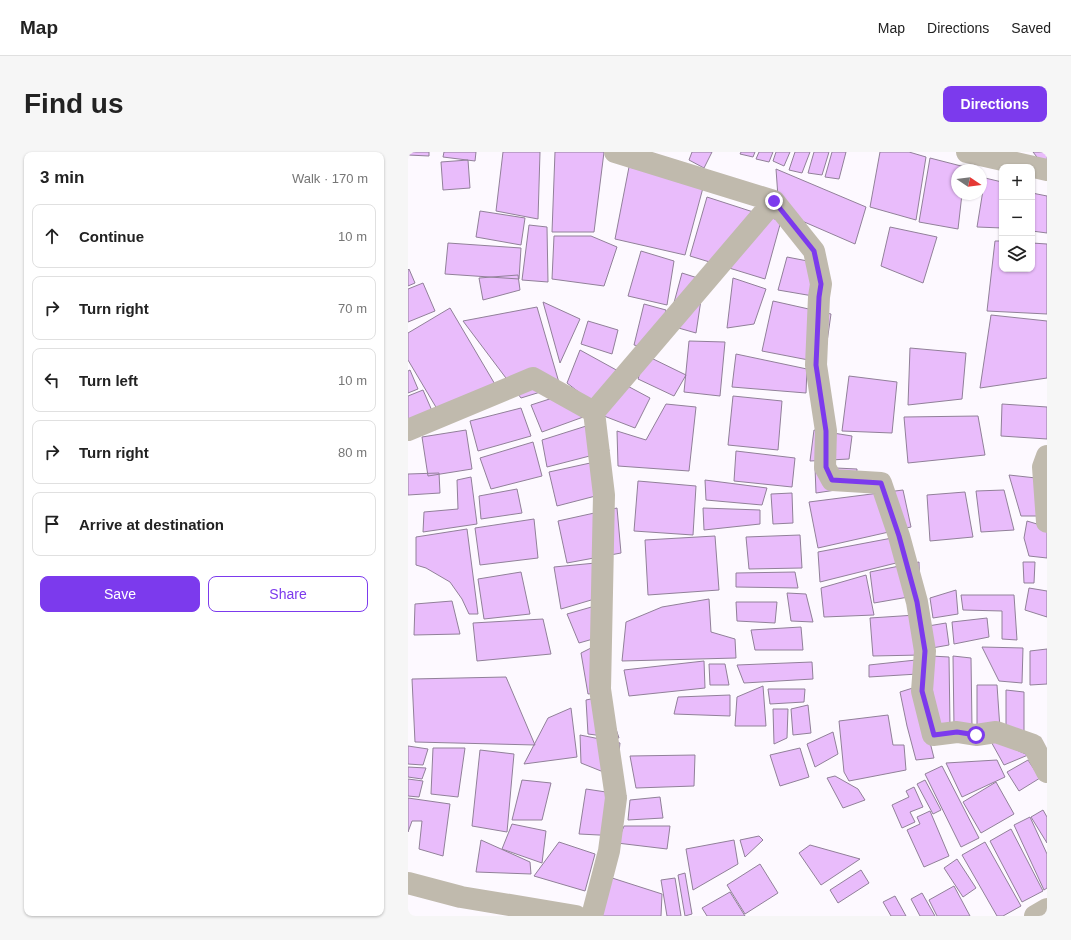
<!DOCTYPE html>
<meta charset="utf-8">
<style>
body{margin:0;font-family:Arial,sans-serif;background:#f6f6f6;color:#222}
.controls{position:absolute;right:12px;top:12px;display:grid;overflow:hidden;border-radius:8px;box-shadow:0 1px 3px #0004}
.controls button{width:36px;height:36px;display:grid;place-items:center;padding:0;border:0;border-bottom:1px solid #e0e0e0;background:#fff;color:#222;font:20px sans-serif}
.compass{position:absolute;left:543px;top:12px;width:36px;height:36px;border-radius:50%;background:#fff;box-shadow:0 1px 3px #0004;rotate:103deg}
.stop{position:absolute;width:12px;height:12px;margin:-9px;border:3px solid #7c3aed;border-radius:50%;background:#fff}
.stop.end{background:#7c3aed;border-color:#fff;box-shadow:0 1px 4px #0008}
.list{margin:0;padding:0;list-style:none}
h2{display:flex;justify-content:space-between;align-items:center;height:52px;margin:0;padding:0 16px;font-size:17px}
h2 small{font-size:13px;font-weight:400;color:#767676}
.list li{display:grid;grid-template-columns:26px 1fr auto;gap:12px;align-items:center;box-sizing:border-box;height:64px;margin:0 8px 8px;padding:0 8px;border:1px solid #e0e0e0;border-radius:8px}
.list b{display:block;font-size:15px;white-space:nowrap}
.list em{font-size:13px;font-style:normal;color:#767676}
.actions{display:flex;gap:8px;padding:12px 16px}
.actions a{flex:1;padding:9px 0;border:1px solid #7c3aed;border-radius:8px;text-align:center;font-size:14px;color:#7c3aed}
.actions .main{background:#7c3aed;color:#fff}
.icon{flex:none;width:22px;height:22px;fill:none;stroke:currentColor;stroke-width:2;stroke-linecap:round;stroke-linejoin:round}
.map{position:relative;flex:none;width:639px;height:764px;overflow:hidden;border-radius:8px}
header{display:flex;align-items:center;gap:24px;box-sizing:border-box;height:56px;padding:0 20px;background:#fff;border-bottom:1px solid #e0e0e0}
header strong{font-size:19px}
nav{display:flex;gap:22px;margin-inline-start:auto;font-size:14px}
.intro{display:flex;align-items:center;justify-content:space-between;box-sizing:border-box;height:96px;padding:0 24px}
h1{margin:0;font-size:28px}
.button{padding:10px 18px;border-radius:8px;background:#7c3aed;color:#fff;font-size:14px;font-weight:700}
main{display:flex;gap:24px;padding:0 24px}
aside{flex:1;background:#fff;border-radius:8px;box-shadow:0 1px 3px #0004}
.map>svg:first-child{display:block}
</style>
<header>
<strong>Map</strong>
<nav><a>Map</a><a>Directions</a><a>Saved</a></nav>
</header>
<div class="intro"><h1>Find us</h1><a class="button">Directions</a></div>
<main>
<aside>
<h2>3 min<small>Walk · 170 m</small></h2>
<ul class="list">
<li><svg class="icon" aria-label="ahead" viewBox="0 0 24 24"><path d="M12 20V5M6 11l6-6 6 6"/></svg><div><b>Continue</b></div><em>10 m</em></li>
<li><svg class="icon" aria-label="right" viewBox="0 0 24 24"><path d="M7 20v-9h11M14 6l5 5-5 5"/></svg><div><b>Turn right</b></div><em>70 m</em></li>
<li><svg class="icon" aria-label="left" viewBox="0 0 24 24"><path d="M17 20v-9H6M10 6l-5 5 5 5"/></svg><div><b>Turn left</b></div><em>10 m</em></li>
<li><svg class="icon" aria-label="right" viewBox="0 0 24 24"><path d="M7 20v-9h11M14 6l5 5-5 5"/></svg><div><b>Turn right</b></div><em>80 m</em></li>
<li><svg class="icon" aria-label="arrive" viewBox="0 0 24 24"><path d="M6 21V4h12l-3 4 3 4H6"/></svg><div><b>Arrive at destination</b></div></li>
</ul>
<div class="actions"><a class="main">Save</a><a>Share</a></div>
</aside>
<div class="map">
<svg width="639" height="764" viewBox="0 0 639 764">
<rect width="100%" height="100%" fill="#fdf9ff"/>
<path fill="#e9bcfb" stroke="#918099" d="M0 0H21V4L0 3Z
M36 0H68L67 9 35 5Z
M95 0H132L130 67 88 59Z
M147 0H196L186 80H144Z
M284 0H304L296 16 281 8Z
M333 0H347L345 5 332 2Z
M351 0H365L361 10 348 7Z
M368 0H382L376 14 365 9Z
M387 0H402L394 21 381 18Z
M406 0H421L414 23 400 21Z
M424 0H438L431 27 417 25Z
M472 0H501L518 5 508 68 462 55Z
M625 0H639V18Z
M522 6 557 15 556 18H549V42H554L550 77 511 70Z
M60 8 62 36 35 38 33 10Z
M221 15 296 32 277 103 207 87Z
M368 17 458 55 447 92 371 59Z
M577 26 594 30V76L569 75Z
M624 41 639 44V81L624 79Z
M299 45 373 69 357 127 282 104Z
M72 59 117 66 113 93 68 85Z
M121 73 139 75 140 130 114 128Z
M482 75 529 85 515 131 473 114Z
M146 84H183L209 95 196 134 144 127Z
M587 89H594V117H624V91L639 92V162L579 159Z
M40 91 113 96 111 127 37 122Z
M233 99 266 109 259 153 220 144Z
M379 105 415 112 405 144 370 138Z
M1 117 7 131 0 134V118Z
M274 121 296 128 288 181 260 173Z
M110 123 112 138 75 148 71 126Z
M325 126 358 137 346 172 319 176Z
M15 131 27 159 0 170V137Z
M365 149 423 162 416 211 354 199Z
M135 150 172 167 152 211Z
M236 152 258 158 250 198 226 193Z
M129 155 152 234 113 246 55 169Z
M42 156 88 234 35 267 0 208V181Z
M583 163 639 169V226L572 236Z
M180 169 210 178 204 202 173 192Z
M281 189 317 190 312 244 276 240Z
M502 196 558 201 554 247 500 253Z
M172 198 212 220 190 255 159 231Z
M328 202 399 217 398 241 324 235Z
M237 203 278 223 266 244 230 227Z
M2 218 10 237 0 241V219Z
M441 224 489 230 484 281 434 279Z
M212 230 242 246 227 276 196 264Z
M15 238 25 261 0 271V244Z
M157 242 178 264 134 280 123 253Z
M325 244 374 249 370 298 320 293Z
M258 252 288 255 281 319 210 314 209 279 238 288Z
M594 252 639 255V287L593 284Z
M113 256 123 284 70 299 62 269Z
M570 264 577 303 500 311 496 265Z
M194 269 201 299 139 315 134 288Z
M58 278 64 317 20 324 14 285Z
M406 278 444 284 441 307 402 309Z
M125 290 134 324 83 337 72 306Z
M328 299 387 306 384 335 326 329Z
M196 308 203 340 149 354 141 320Z
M407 315 449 317 448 335 408 341Z
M31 321 32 341 0 343V322Z
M601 323 628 326 639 364H613Z
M63 325 69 372 15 380 16 360 50 357 49 328Z
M297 328 359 336 354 353 298 348Z
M230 329 288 334 285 383 226 379Z
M109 337 114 361 73 367 71 344Z
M495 338 503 375 410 396 401 350Z
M596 338 606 378 573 380 568 339Z
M557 340 565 385 522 389 519 343Z
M384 341 385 371 365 372 363 342Z
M209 356 213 401 159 411 150 369Z
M295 356 352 358V372L296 378Z
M126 367 130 406 72 413 67 376Z
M619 369 639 375V406L621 404 616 386Z
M59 377 70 462H61L54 447 42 430 18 416 8 413V385Z
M392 383 394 416 341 417 338 385Z
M500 383 504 407 412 430 410 400Z
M307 384 311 438 240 443 237 388Z
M198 410 200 443 153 457 146 415Z
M511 410 512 443 466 451 462 420Z
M615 410H627L626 431H616Z
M113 420 122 462 76 467 70 427Z
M387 420 390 436 328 435V421Z
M458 423 466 463 416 465 413 436Z
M621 436 639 439V465L617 458Z
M548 438 550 462 525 466 522 446Z
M379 441 398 442 405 470 383 469Z
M553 443H606L609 488 594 487V459L555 458Z
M301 447 303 480 327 487 328 506 214 509 218 470 254 455Z
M44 449 52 482 6 483 7 452Z
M328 450H369L367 471 329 469Z
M187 454 185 487 171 491 159 462Z
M508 463 513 503 465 504 462 466Z
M579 466 581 485 546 492 544 470Z
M135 467 143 502 69 509 65 471Z
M538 471 541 493 524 496 520 474Z
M393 475 395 498H347L343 478Z
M187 494 197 540 180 542 173 501Z
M574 495 615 496 614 531 591 529Z
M639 497V532L622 533V499Z
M523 504 541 505 542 573 526 572Z
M545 504 563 506 564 575H546Z
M508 508 510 522 461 525V513Z
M296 509 297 536 221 544 216 518Z
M404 510 405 527 336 531 329 513Z
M301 512H317L321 533H302Z
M98 525 127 593 7 590 4 527Z
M569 533H589L592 577 569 576Z
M355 534 358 574H327L329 545Z
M508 535 526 606 508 608 499 574 492 540Z
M360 537H397L396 550 362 552Z
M598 538 616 540V581L598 577Z
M322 543V564L266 562 270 545Z
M197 544 211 586 180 582 178 548Z
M400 553 403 581 385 583 383 557Z
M163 556 169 605 116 612 140 566Z
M365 557H380L379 586 366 592Z
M480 563 485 593H496L498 618 441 629 436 620 431 569Z
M425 580 430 602 407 615 399 592Z
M172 583 212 591 208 625 173 611Z
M581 586 620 603 596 613Z
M0 594 20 597 15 613 0 612Z
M25 596H57L50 645 23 642Z
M392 596 401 625 372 634 362 603Z
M72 598 106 602 99 680 64 674Z
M287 603 286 634 228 636 222 604Z
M589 608 597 625 554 645 538 611Z
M620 608 632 626 611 639 599 620Z
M534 614 571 686 553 695 517 622Z
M0 615 18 616 14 627 0 625Z
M427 624 450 637 457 648 435 656 419 626Z
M0 627 15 629 11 645 0 644Z
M114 628 143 631 134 668H104Z
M517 628 533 658 525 662 509 632Z
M588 630 606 662 573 681 555 650Z
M506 635 515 655 502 660 507 670 494 676 484 653 501 645 498 639Z
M178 637 218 643 211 684 171 682Z
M252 645 255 666 220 668 222 648Z
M0 646 42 652 35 704 11 697 14 669H4L0 680Z
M635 658 639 665V691L623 665Z
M522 659 541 704 516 715 499 678 512 672 509 665Z
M622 665 639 702V736L636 738 606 673Z
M104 672 138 679 134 711 94 697Z
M216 674H262L259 697 209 691Z
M603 677 635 739 614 750 582 689Z
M351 684 355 688 337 705 332 688Z
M73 688 122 710 123 722 68 720Z
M326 688 330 712 285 738 278 697Z
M151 690 187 702 177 739 126 724Z
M577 690 613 754 595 764H589L554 703Z
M402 693 452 707 413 733 391 701Z
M549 707 568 736 555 745 536 716Z
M352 712 370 741 337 762 319 733Z
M453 718 461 731 430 751 422 738Z
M277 721 284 762 277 764 270 723Z
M201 725 254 742 253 764H192Z
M267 726 273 764H259L253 728Z
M546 734 562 764H529L521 748Z
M322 740 337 764H299L294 756Z
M514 741 527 764H512L503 747Z
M487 744 498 764H483L475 750Z"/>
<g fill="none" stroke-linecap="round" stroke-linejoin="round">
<path stroke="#c0baad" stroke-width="22" d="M207 0 366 49 406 99 413 132 411 145 408 213 418 279 417 315 424 328 473 331 491 384 509 450 517 499 514 539 525 583 549 580 568 583 588 580 625 593 639 620
M559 0 639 18
M0 278 125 226 186 260
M639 304 635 315 639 370
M0 731 53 745 168 764
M184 764 201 699 208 646 192 537 196 343 186 260 366 49
M627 764 639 757"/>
</g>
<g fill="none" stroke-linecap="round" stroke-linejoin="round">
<path stroke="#7c3aed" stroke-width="5" d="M366 49 406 99 413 132 411 145 408 213 418 279V315L424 328 473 331 491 384 509 450 517 499 514 539 526 583 549 580 568 583"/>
</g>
</svg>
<div class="controls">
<button>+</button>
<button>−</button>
<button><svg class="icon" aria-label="layers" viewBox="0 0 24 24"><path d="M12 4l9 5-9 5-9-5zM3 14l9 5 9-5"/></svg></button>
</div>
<svg class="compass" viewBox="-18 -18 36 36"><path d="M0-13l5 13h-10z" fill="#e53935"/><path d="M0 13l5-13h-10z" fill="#767676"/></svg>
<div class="stop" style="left:568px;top:583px"></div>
<div class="stop end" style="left:366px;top:49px"></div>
</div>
</main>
